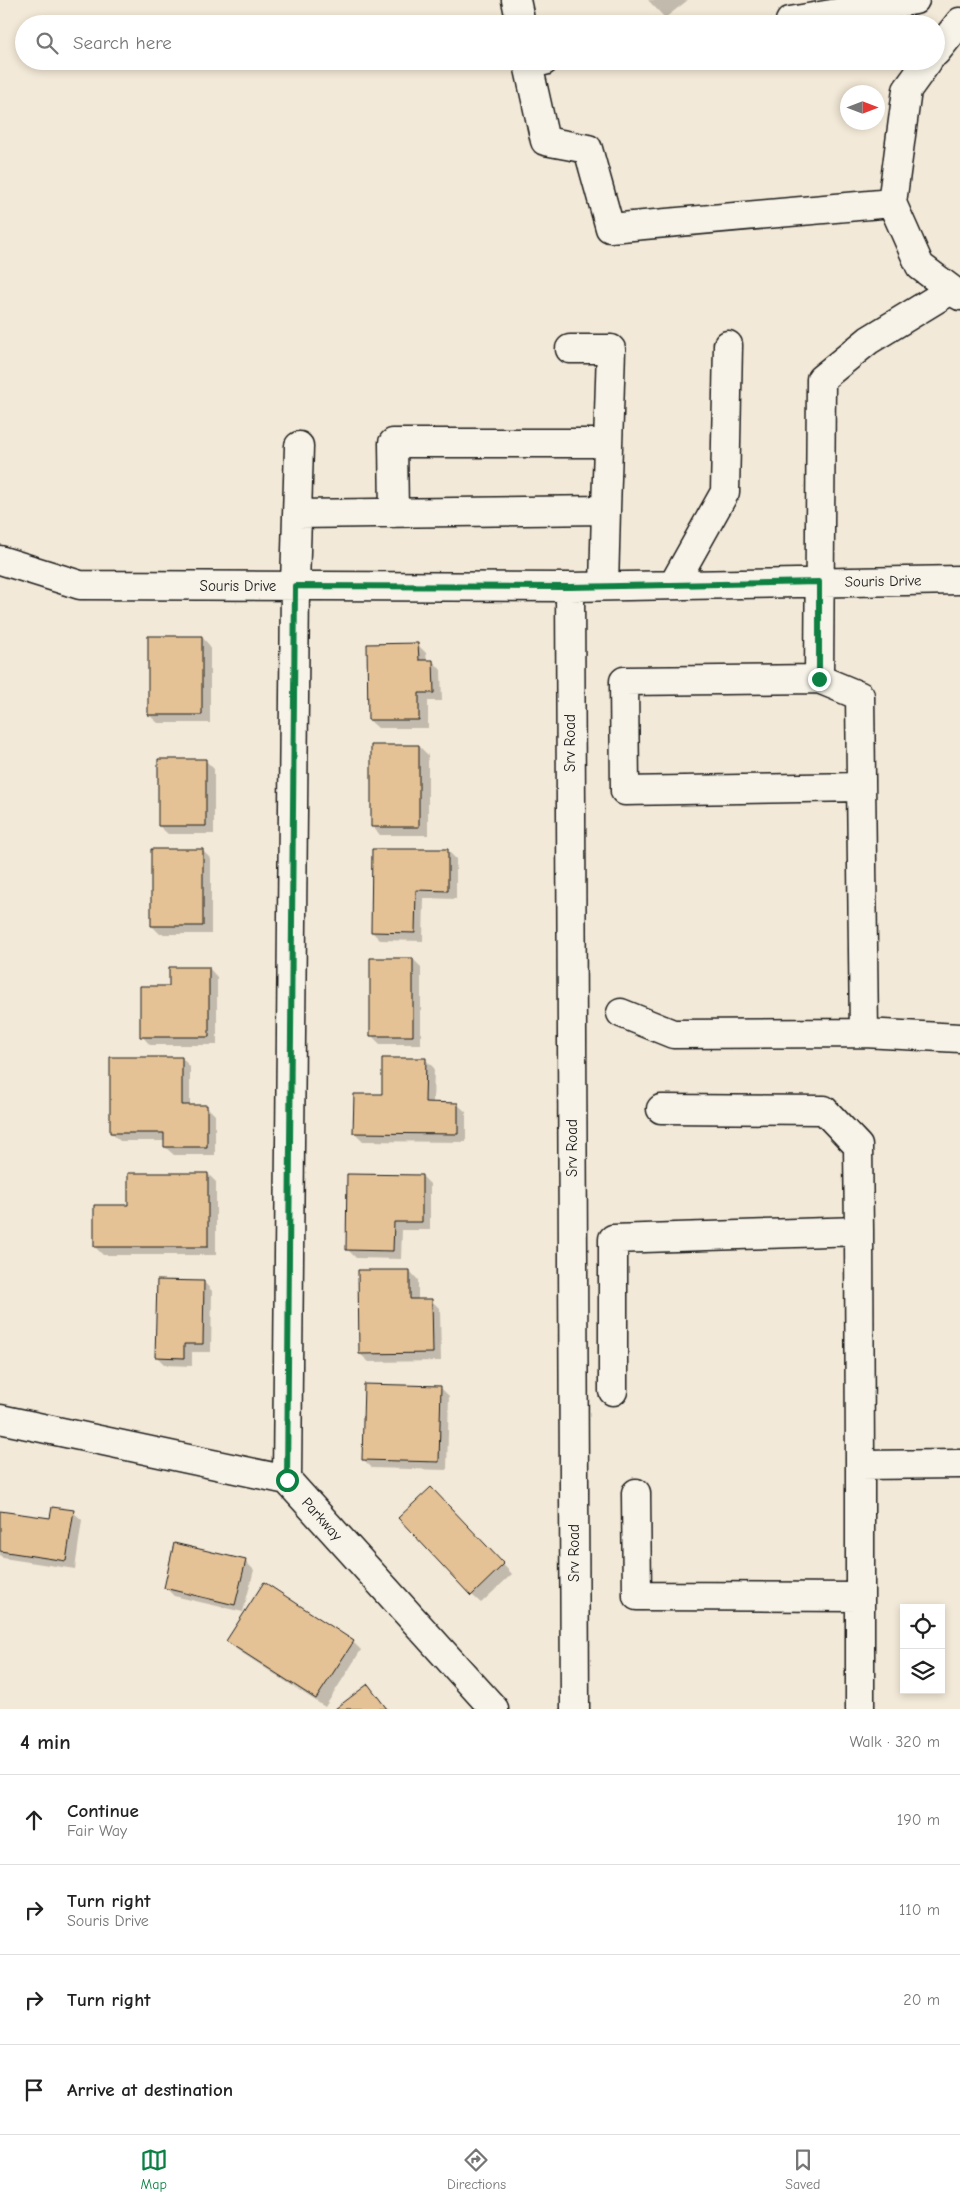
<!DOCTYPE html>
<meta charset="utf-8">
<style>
body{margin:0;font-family:"Comic Neue",sans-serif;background:#f6f6f6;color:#222}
.controls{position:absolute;right:15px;bottom:15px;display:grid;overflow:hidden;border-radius:0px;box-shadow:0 2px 8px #0003}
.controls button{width:45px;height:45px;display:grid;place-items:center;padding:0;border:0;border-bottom:1px solid #e0e0e0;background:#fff;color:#222;font:25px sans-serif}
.compass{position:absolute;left:840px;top:85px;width:45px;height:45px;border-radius:50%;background:#fff;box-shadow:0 2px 8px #0003;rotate:90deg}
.stop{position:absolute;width:15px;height:15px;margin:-11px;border:4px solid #0b8043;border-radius:50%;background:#fff}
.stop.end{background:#0b8043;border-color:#fff;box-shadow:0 1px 5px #0008}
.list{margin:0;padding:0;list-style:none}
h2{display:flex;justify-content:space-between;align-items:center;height:65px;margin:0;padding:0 20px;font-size:21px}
h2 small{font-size:16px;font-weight:400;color:#767676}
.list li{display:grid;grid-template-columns:32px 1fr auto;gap:15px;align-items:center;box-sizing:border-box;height:90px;padding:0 20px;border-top:1px solid #e0e0e0}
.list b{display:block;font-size:19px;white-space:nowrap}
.list p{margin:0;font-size:16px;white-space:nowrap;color:#767676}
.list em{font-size:16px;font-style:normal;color:#767676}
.icon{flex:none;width:28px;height:28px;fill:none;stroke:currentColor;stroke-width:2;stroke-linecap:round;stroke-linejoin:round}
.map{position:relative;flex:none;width:960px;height:1709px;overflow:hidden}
.search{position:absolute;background:#fff;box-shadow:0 2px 8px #0003;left:15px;right:15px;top:15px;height:55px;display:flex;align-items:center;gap:12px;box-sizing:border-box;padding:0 18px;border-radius:28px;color:#767676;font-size:19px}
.sheet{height:425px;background:#fff}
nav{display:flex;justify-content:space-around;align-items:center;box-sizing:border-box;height:70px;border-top:1px solid #e0e0e0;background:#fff;font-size:14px;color:#767676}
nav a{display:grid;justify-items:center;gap:2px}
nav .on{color:#0b8043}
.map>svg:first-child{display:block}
</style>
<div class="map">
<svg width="960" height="1709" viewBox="0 0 960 1709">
<rect width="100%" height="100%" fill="#f3e9d8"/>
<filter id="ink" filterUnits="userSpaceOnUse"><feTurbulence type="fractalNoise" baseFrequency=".02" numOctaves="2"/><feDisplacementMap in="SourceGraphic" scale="10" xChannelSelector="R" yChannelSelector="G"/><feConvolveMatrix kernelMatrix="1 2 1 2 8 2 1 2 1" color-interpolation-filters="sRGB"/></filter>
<g filter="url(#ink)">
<path fill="#0003" d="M648 0H688L665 18Z
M202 637 210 646V723H158L149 715Z
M418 645 426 653 427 661H433L441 670 442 701H428V728H378L369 720Z
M419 746 428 755V835H380L372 826Z
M205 760 214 769V834H168L159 826Z
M202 850 211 859V934H160L152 926Z
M448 851 456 859V899L424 898 423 941 380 940 372 932Z
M413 959 421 967V1044H380L371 1035Z
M209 968 217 977V1045H150L142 1036 170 987Z
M182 1058 190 1067V1106H206L215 1115V1155H174L165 1147V1141H120L111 1133Z
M425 1059 434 1068 433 1104H457L466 1112V1142L363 1141 354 1132Z
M208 1174 216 1182V1255H103L95 1247 129 1206Z
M422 1176 430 1184V1230H402L401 1259 356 1258 348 1250Z
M410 1271 418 1280V1300H431L440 1309 441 1361 369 1362 360 1354Z
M204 1282 212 1291 211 1352H192V1366L165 1365 157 1357Z
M440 1387 449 1396 447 1470 372 1468 364 1460Z
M440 1497 512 1574 481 1603 472 1595Z
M0 1512 52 1519 73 1512 82 1520 75 1569 3 1558 0 1555Z
M245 1561 254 1570 243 1612 174 1596 165 1587Z
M228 1640 353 1642 361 1650 325 1707 236 1649Z
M368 1686 388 1709H337Z"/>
<path fill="#e4c296" stroke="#1c1c1c" d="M148 636H202V715H148Z
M418 643 419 660H433L434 693H419V720H368L367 644Z
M371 745H419V827H371Z
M158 759H206V826H158Z
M151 849H203V926H151Z
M372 849H448V891L416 890 415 933 371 932Z
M370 958H413V1036H370Z
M169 967H209V1037H140V986H169Z
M110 1057H182V1105H207V1147H164V1133H110Z
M382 1058H426L425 1102 458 1103V1134L353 1133 354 1094H382Z
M128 1173H208V1247H94V1205H128Z
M347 1174 422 1175V1222H394L393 1251 346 1250Z
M358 1270H410V1299H432L433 1353 359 1354Z
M157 1280 204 1281 203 1344H184V1358L155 1357Z
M364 1384 441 1386 439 1462 362 1460Z
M431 1487 504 1564 471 1596 398 1518Z
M52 1507 74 1510 66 1561 0 1551V1511L50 1518Z
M174 1543 246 1560 235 1605 164 1588Z
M264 1582 354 1641 316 1699 226 1641Z
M368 1684 387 1709H335Z"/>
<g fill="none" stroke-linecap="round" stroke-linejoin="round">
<defs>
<path id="minor" d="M516 0 521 24
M790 21 915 0
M936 52 960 22
M544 61 528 64 545 141 588 149 610 228 892 203
M928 61 907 90 892 203 920 266 960 296
M951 290 869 340 821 379 819 679 860 696 864 1033 960 1038
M394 513 393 443H608
M297 514 606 510 611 349H570
M0 560 80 585 570 587 960 580
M673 585 725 492 728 345
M604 586 606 510
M570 587 575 1709
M819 679 624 681 625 791 861 787
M621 1013 673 1034 864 1033
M661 1109 824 1110 858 1146 859 1231
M613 1391V1239L859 1231 860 1465 960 1464
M0 1419 287 1480 494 1709
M860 1465V1709
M287 1480 295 586 299 446
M636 1493 637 1596 860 1597"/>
</defs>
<use href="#minor" stroke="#1c1c1c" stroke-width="31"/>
<use href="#minor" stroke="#f7f3e8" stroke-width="28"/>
</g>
</g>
<g fill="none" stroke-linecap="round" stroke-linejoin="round" filter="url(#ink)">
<path stroke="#0b8043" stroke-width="6" d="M287 1480 295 586 570 587 819 582V679"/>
</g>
<g text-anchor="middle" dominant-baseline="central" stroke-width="4.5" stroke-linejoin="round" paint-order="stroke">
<g font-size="15" fill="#1c1c1c" stroke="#f7f3e8">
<text transform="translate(883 581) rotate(-1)">Souris Drive</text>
<text x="238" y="586">Souris Drive</text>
<text transform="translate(570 743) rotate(-90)">Srv Road</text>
<text transform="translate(572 1148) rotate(-90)">Srv Road</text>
<text transform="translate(322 1519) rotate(48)">Parkway</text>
<text transform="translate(574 1553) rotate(-90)">Srv Road</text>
</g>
</g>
</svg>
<div class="controls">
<button><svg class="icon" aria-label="locate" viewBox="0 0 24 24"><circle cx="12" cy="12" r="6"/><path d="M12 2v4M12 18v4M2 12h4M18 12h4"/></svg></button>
<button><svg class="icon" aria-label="layers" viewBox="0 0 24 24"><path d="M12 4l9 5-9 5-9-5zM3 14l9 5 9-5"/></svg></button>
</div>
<svg class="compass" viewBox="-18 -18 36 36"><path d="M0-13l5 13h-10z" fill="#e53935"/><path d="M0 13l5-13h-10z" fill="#767676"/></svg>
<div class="stop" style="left:287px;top:1480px"></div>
<div class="stop end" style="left:819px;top:679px"></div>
<div class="search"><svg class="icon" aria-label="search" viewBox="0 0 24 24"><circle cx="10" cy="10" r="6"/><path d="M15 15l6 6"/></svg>Search here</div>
</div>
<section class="sheet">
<h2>4 min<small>Walk · 320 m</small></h2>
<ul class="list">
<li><svg class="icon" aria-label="ahead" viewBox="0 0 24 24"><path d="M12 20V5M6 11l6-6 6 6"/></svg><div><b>Continue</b><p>Fair Way</p></div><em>190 m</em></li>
<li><svg class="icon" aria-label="right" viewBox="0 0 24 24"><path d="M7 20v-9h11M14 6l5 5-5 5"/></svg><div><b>Turn right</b><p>Souris Drive</p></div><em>110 m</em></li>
<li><svg class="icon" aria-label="right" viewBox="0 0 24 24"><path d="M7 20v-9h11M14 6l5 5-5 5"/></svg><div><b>Turn right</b></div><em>20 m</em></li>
<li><svg class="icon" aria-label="arrive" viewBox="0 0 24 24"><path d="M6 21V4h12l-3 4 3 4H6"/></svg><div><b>Arrive at destination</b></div></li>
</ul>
</section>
<nav>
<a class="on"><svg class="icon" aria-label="map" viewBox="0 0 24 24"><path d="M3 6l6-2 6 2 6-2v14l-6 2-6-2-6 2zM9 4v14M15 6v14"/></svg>Map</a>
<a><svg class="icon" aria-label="directions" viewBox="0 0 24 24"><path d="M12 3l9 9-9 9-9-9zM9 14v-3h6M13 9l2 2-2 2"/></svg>Directions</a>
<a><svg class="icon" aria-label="saved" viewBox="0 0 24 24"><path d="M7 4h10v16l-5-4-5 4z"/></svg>Saved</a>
</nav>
